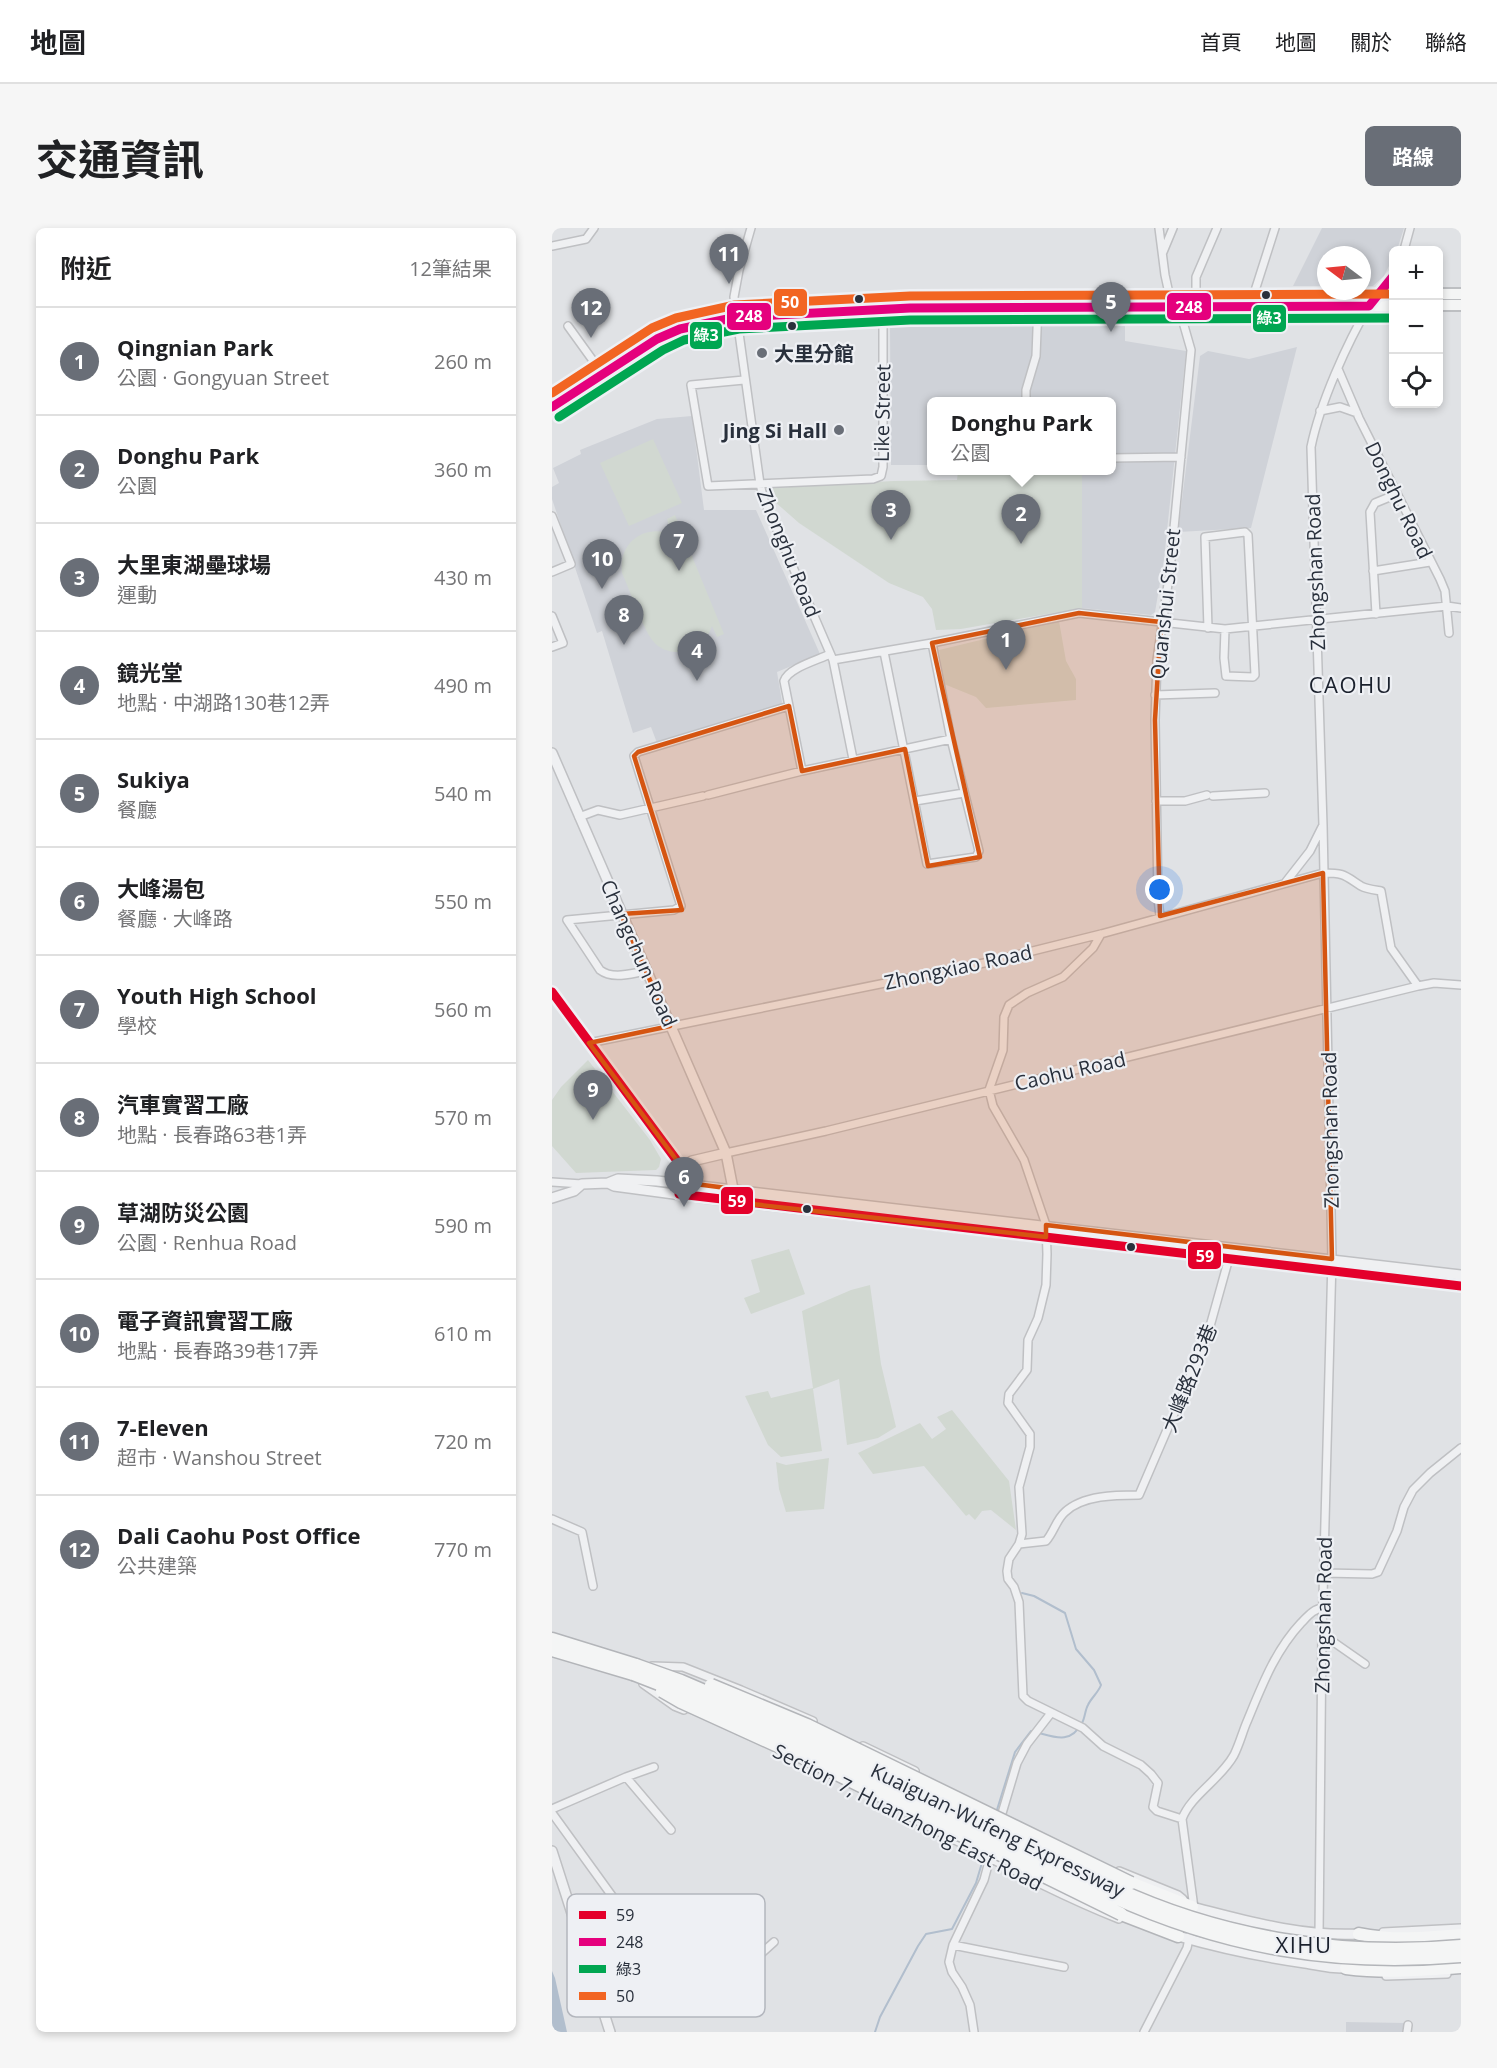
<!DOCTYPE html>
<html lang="zh-TW">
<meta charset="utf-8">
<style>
body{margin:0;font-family:"Open Sans","Noto Sans TC",sans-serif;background:#f6f6f6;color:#202124}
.controls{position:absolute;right:18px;top:18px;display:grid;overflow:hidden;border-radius:9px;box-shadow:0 3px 9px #0003}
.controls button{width:54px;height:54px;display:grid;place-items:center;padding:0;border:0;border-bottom:2px solid #e0e0e0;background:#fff;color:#202124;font:30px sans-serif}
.compass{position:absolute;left:765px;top:18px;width:54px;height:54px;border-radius:50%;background:#fff;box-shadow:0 3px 9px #0003;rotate:286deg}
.you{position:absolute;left:608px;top:662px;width:21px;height:21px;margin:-15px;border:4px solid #fff;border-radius:50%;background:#1a73e8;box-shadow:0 0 0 9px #1a73e833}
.badge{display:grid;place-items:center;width:39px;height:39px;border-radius:50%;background:#696e77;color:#fff;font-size:20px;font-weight:700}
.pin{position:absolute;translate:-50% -50px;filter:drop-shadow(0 2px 3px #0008)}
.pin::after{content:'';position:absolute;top:32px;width:21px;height:18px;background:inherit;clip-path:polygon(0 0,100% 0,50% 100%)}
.popup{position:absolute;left:375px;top:169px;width:189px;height:78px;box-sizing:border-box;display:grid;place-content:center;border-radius:9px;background:#fff;filter:drop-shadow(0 2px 4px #0005);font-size:20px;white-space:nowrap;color:#757577}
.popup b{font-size:22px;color:#202124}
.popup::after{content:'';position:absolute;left:50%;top:100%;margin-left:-12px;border:12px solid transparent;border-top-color:#fff}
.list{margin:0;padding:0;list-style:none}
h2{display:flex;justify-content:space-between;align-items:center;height:78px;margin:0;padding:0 24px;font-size:26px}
h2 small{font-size:20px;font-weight:400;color:#757577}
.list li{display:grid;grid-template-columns:39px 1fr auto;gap:18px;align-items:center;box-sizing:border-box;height:108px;padding:0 24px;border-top:2px solid #e0e0e0}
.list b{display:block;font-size:22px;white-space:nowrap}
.list p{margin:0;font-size:20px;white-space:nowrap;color:#757577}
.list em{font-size:20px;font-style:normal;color:#757577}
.icon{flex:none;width:33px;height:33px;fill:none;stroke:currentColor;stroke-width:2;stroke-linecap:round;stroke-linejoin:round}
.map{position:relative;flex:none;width:909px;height:1804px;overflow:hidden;border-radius:9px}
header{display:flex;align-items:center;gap:36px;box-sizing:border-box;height:84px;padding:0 30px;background:#fff;border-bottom:2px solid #e0e0e0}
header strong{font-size:28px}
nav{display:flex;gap:33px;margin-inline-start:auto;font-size:21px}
.intro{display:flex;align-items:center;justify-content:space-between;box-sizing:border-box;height:144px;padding:0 36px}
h1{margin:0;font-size:42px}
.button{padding:15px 27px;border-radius:9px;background:#696e77;color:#fff;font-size:21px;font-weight:700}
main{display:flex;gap:36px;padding:0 36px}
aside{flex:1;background:#fff;border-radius:9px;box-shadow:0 3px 9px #0003}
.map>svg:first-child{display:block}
</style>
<header>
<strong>地圖</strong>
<nav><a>首頁</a><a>地圖</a><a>關於</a><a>聯絡</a></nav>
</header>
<div class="intro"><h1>交通資訊</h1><a class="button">路線</a></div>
<main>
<aside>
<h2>附近<small>12筆結果</small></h2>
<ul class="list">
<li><span class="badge">1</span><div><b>Qingnian Park</b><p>公園 · Gongyuan Street</p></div><em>260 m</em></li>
<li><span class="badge">2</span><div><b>Donghu Park</b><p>公園</p></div><em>360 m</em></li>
<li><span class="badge">3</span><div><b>大里東湖壘球場</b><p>運動</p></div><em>430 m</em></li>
<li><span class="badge">4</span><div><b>鏡光堂</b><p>地點 · 中湖路130巷12弄</p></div><em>490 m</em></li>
<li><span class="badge">5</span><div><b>Sukiya</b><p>餐廳</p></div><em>540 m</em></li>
<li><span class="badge">6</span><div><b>大峰湯包</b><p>餐廳 · 大峰路</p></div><em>550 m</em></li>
<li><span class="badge">7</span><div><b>Youth High School</b><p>學校</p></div><em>560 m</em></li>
<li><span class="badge">8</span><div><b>汽車實習工廠</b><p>地點 · 長春路63巷1弄</p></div><em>570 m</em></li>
<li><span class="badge">9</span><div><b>草湖防災公園</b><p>公園 · Renhua Road</p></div><em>590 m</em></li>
<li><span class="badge">10</span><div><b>電子資訊實習工廠</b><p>地點 · 長春路39巷17弄</p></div><em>610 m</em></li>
<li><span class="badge">11</span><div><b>7-Eleven</b><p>超市 · Wanshou Street</p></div><em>720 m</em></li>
<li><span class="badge">12</span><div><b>Dali Caohu Post Office</b><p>公共建築</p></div><em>770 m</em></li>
</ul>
</aside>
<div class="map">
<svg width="909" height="1804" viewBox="0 0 909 1804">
<rect width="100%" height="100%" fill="#e0e2e5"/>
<path fill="#cfd2d8" d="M770 0H852L845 22H842L841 30 832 48 821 58H810V27H774V58H741Z
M360 92H573V113L634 123 612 331 603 384 599 387 530 380V243L559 242V174H379V237H339L338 98 343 93Z
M745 119 699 300 626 304 648 128 656 123 697 131Z
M140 188 152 282H204L268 426 225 444 230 474 229 478 105 515 99 499 81 505 50 403 45 405 0 271V259L7 255 1 240 29 226 28 222 105 191Z
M794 1794 853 1795V1804H794Z"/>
<path fill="#d1d8d1" d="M101 211 130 275 77 298 48 235Z
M406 243H530V380L409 401 384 402 380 381 371 369 337 355 247 295 222 273 221 260 341 253 405 252Z
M123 287 172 406 165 409 160 398C155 411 149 420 135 423 123 426 109 423 101 413 92 403 77 360 70 345 66 315 92 296 119 306L115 291Z
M507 393 514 433 524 451V472L434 480 424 469 392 456 387 422Z
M36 832 98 912 109 931 107 939 104 942 24 945 0 918V872L9 859Z
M237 1021 253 1066 199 1086 192 1070 208 1064 199 1032Z
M318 1057 329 1136 344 1199 326 1210 295 1217 287 1151 261 1161 270 1223 229 1229 216 1217 193 1168 216 1163 219 1170 261 1160 250 1083 299 1062Z
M400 1182 457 1253 464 1302 439 1282 430 1283 423 1292 417 1286 414 1288 372 1238 321 1246 306 1225 368 1195 380 1211 394 1201 385 1189Z
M277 1230 272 1281 234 1284 227 1261 224 1234 234 1237Z"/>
<path fill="#b1becd" d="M0 1743 3 1750 15 1804H0Z"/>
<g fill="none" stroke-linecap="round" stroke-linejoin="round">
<path stroke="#b1becd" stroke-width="2" d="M444 1585 463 1524 479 1503C499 1507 517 1519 530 1495 533 1490 533 1482 536 1477 539 1470 546 1465 549 1457L542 1442 524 1421 513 1385 482 1368 470 1365
M323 1804 328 1789 366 1718 374 1706 400 1701 424 1655 432 1628"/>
<defs>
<path id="minor" d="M199 0 187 42 182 69 208 256 212 272 281 432 301 531
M607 0 613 47 618 70 627 80 639 122 618 342 605 432 603 492 606 671 608 688
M0 18 34 11 42 0
M852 22 858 0
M611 24 621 0
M825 67 837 55 842 46
M644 70V49L665 0
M700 72 723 0
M16 98 47 141
M786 141 807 190 888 351 893 363 897 405
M192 152 139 157 156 258 321 251 329 248 331 239V78
M474 174V162L484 128 486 76
M768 183 788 179 805 185
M559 230 629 229
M0 288 19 336 0 344
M821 343 878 334
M824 386 818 284 823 275 845 266
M0 388 11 415 0 419
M656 400 653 309 693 304 696 307 703 447 701 449 674 448 672 430 673 401
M332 424 375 636 424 629 427 623 399 511 380 415
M281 432 380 415 527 385 673 401 895 378 909 380
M603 467 663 465
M250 543 232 453C236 440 266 432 278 426
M156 567 250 543 399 511
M661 568 713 565
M363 573 412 565
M604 573H633L655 567
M27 589 46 582 68 587 151 568
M733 655 758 623 770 599
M549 706 541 720 511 749 475 765 457 777 452 789 451 822 437 862 441 878 472 932 494 997 495 1026 494 1057 486 1090 476 1112 475 1142 457 1166 456 1175 478 1206V1219L467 1259 470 1306 467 1316 457 1331 455 1343 456 1351 462 1359 467 1374 471 1468 476 1473 531 1500 551 1518 589 1537 599 1546 606 1555 601 1579 605 1583 630 1591
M95 743C80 745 61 752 48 742L15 692 122 682 129 678 82 528 86 524 237 478
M0 764 130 941
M37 815 432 735 549 706 771 645C793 645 792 647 809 658 814 661 823 662 829 663L839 720 866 758
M174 925 274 903 866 758 882 755 909 757
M0 954 30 956
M0 1291 30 1304 41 1358
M467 1316 494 1313C502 1304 504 1292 513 1284 531 1267 564 1267 587 1267L655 1109 677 1030
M772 1345 820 1346 826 1344 845 1303 852 1279 861 1262 878 1245 909 1220
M770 1406 813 1436
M100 1438 131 1439 189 1462 261 1493
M91 1456 122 1478 132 1482
M311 1518 363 1543
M74 1549 102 1539
M0 1581 74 1549 119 1602
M0 1585 68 1679 131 1780 191 1742 222 1714
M356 1588C426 1623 494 1662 567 1691
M448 1592 465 1535 475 1516 499 1485
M567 1643 626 1667 631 1671
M642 1680 630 1591C639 1567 669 1551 682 1527 687 1517 690 1506 694 1496 709 1460 722 1424 749 1395 756 1388 761 1381 771 1380
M831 1704 909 1700
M767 1708 770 1406 780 1031 771 597 759 219C768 175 795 115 818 76
M401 1717 512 1739
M834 1748 895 1746
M422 1804 418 1777 410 1759 400 1744 397 1734 401 1717 432 1652 439 1626
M592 1804 635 1720 640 1697
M855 1804 856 1797"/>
<path id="tertiary" d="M0 525 174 925 182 966
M56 955 62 958 152 970 909 1058
M128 958 130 941 140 933 174 925
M0 970 22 963 30 956 56 955 66 951 105 953 909 1047
M0 1623 58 1804
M634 1681 640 1679C695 1693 749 1709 807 1706
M622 1706 626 1708C668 1720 710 1729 753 1735 767 1737 785 1742 799 1739"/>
<path id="primary" d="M886 66H909
M886 77H909
M0 168 94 106 127 91 147 86 183 80 271 75 331 72 700 70 842 66
M0 179 105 111 128 101 185 89 358 80 842 78"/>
<path id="trunk" d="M0 1411 84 1437
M0 1422 81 1446
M579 1655 640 1679
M569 1686 626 1708
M807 1706C840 1713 875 1710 909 1707
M794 1740C832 1745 871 1742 909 1739"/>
</defs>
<use href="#minor" stroke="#bfc0c3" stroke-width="10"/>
<use href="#tertiary" stroke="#bfc0c3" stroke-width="12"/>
<use href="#primary" stroke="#bdbfc2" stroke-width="14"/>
<use href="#trunk" stroke="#b3b5b9" stroke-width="15"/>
<use href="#minor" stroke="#eff0f2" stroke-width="7"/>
<use href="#tertiary" stroke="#eff0f2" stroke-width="9"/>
<use href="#primary" stroke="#f4f5f5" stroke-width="10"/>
<use href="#trunk" stroke="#f4f5f5" stroke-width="12"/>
<defs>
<path id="trunk-bridge" d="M84 1437 129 1453 232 1497 563 1660C671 1710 791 1729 909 1718
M81 1446 171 1481 236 1511 559 1668C673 1720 784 1739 909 1728
M159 1457 255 1497 579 1655
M110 1463 129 1474 252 1530 569 1686"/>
</defs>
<use href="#trunk-bridge" stroke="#b3b5b9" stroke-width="15" stroke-linecap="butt"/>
<use href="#trunk-bridge" stroke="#f4f5f5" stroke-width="12"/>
<defs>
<path id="bus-1" d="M0 764 126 934 130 941 127 966 909 1058"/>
<path id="bus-2" d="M0 179 105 111 128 101 185 89 358 80 817 78 842 47"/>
<path id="bus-3" d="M7 189 111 122 132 112 187 101 358 92 842 90"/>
<path id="bus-4" d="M0 165 100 100 124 90 183 77 358 68 842 66"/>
</defs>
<use href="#bus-1" stroke="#eef0f4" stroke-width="14"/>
<use href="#bus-2" stroke="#eef0f4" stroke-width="14"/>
<use href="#bus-3" stroke="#eef0f4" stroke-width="14"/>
<use href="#bus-4" stroke="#eef0f4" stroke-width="14"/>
<use href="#bus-1" stroke="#e4002b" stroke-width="9"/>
<use href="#bus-2" stroke="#e5007d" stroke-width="9"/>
<use href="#bus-3" stroke="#00a651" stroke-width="9"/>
<use href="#bus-4" stroke="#f26522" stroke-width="9"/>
</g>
<path fill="#d55511" fill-opacity="0.2" stroke="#d55511" stroke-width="4.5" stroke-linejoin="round" d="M527 385 609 394 603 492 608 688 771 645 780 1031 494 997V1009L182 974V961L128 954 126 934 37 815 118 798 69 686 130 682 82 528 86 524 237 478 250 543 353 521 376 638 428 629 380 415Z"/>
<g fill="#29303c" stroke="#eef0f4" stroke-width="2">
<circle cx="714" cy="67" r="5"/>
<circle cx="307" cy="71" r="5"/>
<circle cx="240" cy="98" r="5"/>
<circle cx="255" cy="981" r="5"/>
<circle cx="579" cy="1019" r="5"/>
</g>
<g fill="#696e77" stroke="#eef0f4" stroke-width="2">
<circle cx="210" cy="125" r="6"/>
<circle cx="287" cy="202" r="6"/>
</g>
<g text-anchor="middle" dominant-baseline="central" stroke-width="4.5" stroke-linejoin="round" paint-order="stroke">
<g font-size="20" font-weight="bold" fill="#29303c" stroke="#eef0f4" text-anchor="start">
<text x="222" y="125">大里分館</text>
<text x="275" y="202" text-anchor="end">Jing Si Hall</text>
</g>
<g font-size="20" fill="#29303c" stroke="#eef0f4">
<text transform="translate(330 185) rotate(-89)">Like Street</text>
<text transform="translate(847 272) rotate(64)">Donghu Road</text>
<text transform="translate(237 325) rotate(68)">Zhonghu Road</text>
<text transform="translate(763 344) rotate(-92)">Zhongshan Road</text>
<text transform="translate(613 376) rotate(-84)">Quanshui Street</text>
<text transform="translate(87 725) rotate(66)">Changchun Road</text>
<text transform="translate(406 739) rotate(-12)">Zhongxiao Road</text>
<text transform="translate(518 843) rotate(-13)">Caohu Road</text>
<text transform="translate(778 902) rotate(-91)">Zhongshan Road</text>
<text transform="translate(637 1150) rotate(-68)">大峰路293巷</text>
<text transform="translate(771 1387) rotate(-89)">Zhongshan Road</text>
<text transform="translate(356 1589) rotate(27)">Section 7, Huanzhong East Road</text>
<text transform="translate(446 1602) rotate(26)">Kuaiguan-Wufeng Expressway</text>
</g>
<g font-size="22" letter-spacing="1.5" fill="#1b212d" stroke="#eef0f4">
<text x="799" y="456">CAOHU</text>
<text x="752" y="1716">XIHU</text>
</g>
</g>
<rect x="15" y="1666" width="198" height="123" rx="9" fill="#eef0f4" stroke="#b3b6bd" stroke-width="1.5"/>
<rect x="27" y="1683" width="27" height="8" fill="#e4002b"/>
<rect x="27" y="1710" width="27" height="8" fill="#e5007d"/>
<rect x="27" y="1737" width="27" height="8" fill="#00a651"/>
<rect x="27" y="1764" width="27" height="8" fill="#f26522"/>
<g font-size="16" fill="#29303c">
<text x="64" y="1693">59</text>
<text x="64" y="1720">248</text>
<text x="64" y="1747">綠3</text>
<text x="64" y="1774">50</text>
</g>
<g stroke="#eef0f4" stroke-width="2">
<rect x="221" y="60" width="35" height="29" rx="6" fill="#f26522"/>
<rect x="614" y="64" width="46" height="29" rx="6" fill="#e5007d"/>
<rect x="174" y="74" width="46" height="29" rx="6" fill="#e5007d"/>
<rect x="700" y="76" width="35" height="29" rx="6" fill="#00a651"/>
<rect x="137" y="93" width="34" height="29" rx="6" fill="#00a651"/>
<rect x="168" y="958" width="34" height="29" rx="6" fill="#e4002b"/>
<rect x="635" y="1013" width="35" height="29" rx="6" fill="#e4002b"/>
</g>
<g font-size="16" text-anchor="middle" font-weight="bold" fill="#fff">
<text x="238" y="80">50</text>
<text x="637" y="85">248</text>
<text x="197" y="94">248</text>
<text x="717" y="96">綠3</text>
<text x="154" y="113">綠3</text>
<text x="185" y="979">59</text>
<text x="653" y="1034">59</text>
</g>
</svg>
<div class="controls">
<button>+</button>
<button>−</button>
<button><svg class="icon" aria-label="locate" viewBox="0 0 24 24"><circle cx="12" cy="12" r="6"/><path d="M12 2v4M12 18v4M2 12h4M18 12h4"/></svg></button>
</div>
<svg class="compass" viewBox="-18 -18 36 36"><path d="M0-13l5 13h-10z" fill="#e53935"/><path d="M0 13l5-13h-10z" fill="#757577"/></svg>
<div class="you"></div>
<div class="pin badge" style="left:454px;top:442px">1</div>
<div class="pin badge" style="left:469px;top:316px">2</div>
<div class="popup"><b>Donghu Park</b>公園</div>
<div class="pin badge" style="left:339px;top:312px">3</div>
<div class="pin badge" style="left:145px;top:453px">4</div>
<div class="pin badge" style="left:559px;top:104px">5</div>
<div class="pin badge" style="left:132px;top:979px">6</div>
<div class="pin badge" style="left:127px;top:343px">7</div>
<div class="pin badge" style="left:72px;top:417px">8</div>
<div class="pin badge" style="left:41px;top:892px">9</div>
<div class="pin badge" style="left:50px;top:361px">10</div>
<div class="pin badge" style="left:177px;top:56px">11</div>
<div class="pin badge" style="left:39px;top:110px">12</div>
</div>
</main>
